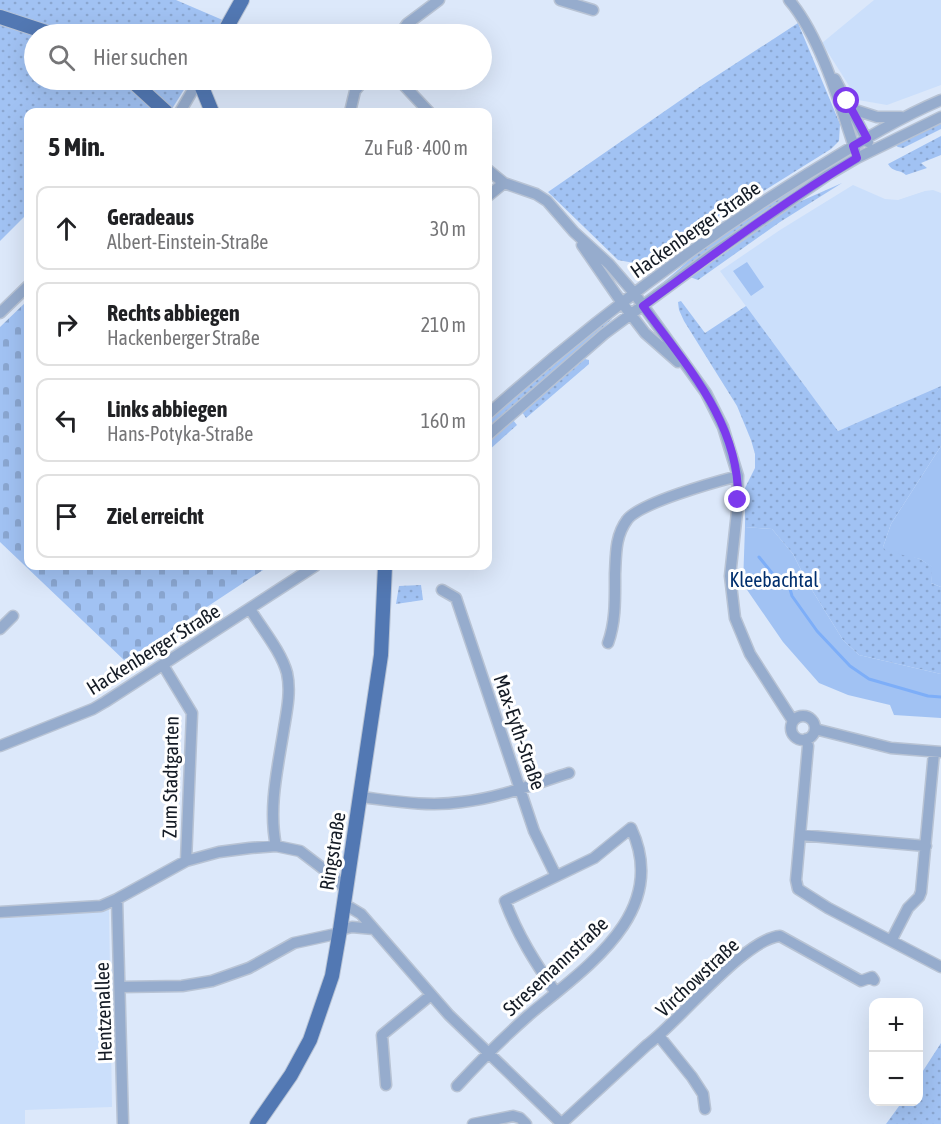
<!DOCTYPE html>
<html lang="de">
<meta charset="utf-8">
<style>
body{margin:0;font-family:"Asap Condensed",sans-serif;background:#f2f2f2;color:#202124}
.controls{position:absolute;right:18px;bottom:18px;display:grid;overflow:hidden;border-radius:12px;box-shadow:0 6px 24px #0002}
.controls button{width:54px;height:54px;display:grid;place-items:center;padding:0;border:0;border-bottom:2px solid #e0e0e0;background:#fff;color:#202124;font:30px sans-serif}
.stop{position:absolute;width:18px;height:18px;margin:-14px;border:4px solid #7c3aed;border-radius:50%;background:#fff}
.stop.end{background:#7c3aed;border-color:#fff;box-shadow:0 2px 6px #0008}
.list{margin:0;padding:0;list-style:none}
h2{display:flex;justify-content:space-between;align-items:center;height:78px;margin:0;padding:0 24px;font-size:26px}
h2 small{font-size:20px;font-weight:400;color:#757577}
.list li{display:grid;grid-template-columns:39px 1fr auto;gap:18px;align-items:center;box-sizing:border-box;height:84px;margin:0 12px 12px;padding:0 12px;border:2px solid #e0e0e0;border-radius:12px}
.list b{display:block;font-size:22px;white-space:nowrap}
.list p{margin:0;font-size:20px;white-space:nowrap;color:#757577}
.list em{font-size:20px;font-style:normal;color:#757577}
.icon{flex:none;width:33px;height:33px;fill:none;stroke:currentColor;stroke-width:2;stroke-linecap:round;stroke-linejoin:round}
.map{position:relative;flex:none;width:941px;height:1124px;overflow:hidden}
.search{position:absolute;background:#fff;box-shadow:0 6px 24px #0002;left:24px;top:24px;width:468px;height:66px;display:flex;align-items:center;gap:15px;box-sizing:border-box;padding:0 21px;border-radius:33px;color:#757577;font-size:22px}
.panel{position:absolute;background:#fff;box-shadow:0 6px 24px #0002;left:24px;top:108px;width:468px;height:462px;border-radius:12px}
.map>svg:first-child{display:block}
</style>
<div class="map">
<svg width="941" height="1124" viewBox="0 0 941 1124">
<defs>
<pattern id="grass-dots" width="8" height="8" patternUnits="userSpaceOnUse" patternTransform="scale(1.5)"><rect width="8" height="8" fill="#a1c2f3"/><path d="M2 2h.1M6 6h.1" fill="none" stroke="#8aa6d0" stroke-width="1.8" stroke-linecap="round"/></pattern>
<pattern id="cemetery-stones" width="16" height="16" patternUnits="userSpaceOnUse" patternTransform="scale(1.5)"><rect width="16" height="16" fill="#a1c2f3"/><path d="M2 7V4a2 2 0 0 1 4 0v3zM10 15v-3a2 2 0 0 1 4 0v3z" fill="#8aa6d0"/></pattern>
</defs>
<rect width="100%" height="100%" fill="#dce8fa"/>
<path fill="#cbdffb" d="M874 0H941V85L887 105 858 100 822 43Z
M853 185 885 199 898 200 925 191 933 190 941 193V386L838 431 720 271 780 230Z
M109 909 112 1107 25 1110V1124H0V919Z"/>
<path fill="url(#grass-dots)" d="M0 0H176L225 21 217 34H67L0 11Z
M0 23 34 34V80H122L160 112H28V213L0 241Z
M798 23 840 124 839 141 831 149 653 260 634 263 618 260 548 192 701 86Z
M136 80H190L170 112Z
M941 122V129L903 148 898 147 895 145Z
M941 136V155L921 163 927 168 906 175C900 169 893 173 888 164Z
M841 158 842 160 812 178 654 292 653 290C674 275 692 256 713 241 754 211 798 185 841 158Z
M842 183 780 222 698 280 690 277 799 202Z
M681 301 705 333 746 306 838 431 941 386V446L891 524 883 547 920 559 933 567 931 583 941 587V674L859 655 843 640 807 582 793 554 772 529 745 527V488L755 468V454L751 440 737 406 684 321 679 310 678 302Z
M611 317 612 319 488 430V421Z
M585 359 589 360V364L526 418 522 412Z
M513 420 517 425 488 451V443Z
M421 585 423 600 396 604 399 586Z
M941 1043V1124H886L902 1102H918L919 1077Z"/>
<path fill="url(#cemetery-stones)" d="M28 300V566H269L125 661 0 542V327Z"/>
<path fill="#a1c2f3" d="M747 262 764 287 751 296 733 271Z
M941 446V587L931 583 932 567 920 559 886 551 883 547 891 524Z
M745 527 772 529 793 554 807 582 843 640 859 655 941 674V718L894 715 890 705 848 695 819 683 783 642 743 584Z"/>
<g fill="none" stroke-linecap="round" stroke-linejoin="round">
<path stroke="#7daef8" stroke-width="3" d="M759 557 776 578 790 589 792 596 817 631 850 666 869 679 928 696 941 697"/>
<defs>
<path id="minor" d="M560 0 593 10
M789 0C820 36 840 104 855 150
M400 34 407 24 439 0
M835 79 868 142
M399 80 429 112
M852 109 877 117H901
M180 112 198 81
M350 112 355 91 364 80
M488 170 504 183 536 194 547 201 574 232 609 264 634 293 706 393 723 427 738 476 737 512 730 576 735 618 750 654 793 721
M488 196 504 183
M582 245 622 303 645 333 678 362
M0 313 28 286
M488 414C588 325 695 243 809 173 852 147 894 120 941 100
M488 435 604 334 714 253 828 175 857 158 941 117
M442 590 456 598 534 831 556 876
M250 609C262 629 281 651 287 673 291 691 287 710 284 728 278 767 268 807 276 846
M0 629 13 616
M608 643C616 621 615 597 615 574 616 555 615 536 627 520 639 503 715 482 738 476
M163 665 192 713 186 861
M791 728a12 12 0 1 1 24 0a12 12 0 1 1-24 0Z
M815 729 891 748 941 752
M806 739 808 746 796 880 798 889 828 908 941 967
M0 746 93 709 105 702 315 566
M361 797C394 801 428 807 462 802 499 798 534 784 569 773
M800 835 926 846
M117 899 123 1124
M343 907 351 908 361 914 449 1015 562 1124
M0 912 101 906 117 899 186 861 219 852 250 848 276 846 300 851 334 877 346 890
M340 930 352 927 374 929
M891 941 908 908 919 897 921 892 934 752
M121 987 182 986 212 981 249 968 294 943 340 933
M659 1036 692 1077 703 1094 705 1109
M386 1085 382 1035 431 995
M457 1086C480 1061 504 1037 529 1015 585 968 671 913 631 828L594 858 505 901C518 936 535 962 556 993
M473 1124 513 1116 520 1118 526 1124
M561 1124 647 1045C679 1022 744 939 780 936L861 981 872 977 874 980"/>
<path id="major" d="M0 17 52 34
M223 34 242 0
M131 80 166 112
M199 80 212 112
M257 1124 291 1075 310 1040 332 976 340 930 381 655 385 566"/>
</defs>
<use href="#minor" stroke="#b8c3d4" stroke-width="13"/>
<use href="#major" stroke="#b8c3d4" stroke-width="16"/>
<use href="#minor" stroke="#96accd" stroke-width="10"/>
<use href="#major" stroke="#5278b3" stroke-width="14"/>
</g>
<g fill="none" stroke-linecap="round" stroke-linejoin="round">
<path stroke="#7c3aed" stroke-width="8" d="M738 500C740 423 685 364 643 306 713 255 783 202 857 158L853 146 867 138 847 101"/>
</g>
<g text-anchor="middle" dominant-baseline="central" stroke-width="6" stroke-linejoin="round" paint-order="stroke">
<g font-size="20" fill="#141b25" stroke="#fff">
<text transform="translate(695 229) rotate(-35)">Hackenberger Straße</text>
<text transform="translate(153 649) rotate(-32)">Hackenberger Straße</text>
<text transform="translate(520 732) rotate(71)">Max-Eyth-Straße</text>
<text transform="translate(170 777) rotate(-89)">Zum Stadtgarten</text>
<text transform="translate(332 851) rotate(-81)">Ringstraße</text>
<text transform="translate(555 966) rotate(-43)">Stresemannstraße</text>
<text transform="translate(697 977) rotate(-43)">Virchowstraße</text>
<text transform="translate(103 1012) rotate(-92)">Hentzenallee</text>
</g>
<g font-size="20" fill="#012f6e" stroke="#fff">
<text x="774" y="579">Kleebachtal</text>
</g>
</g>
</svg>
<div class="controls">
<button>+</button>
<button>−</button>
</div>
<div class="stop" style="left:847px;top:101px"></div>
<div class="stop end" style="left:738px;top:500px"></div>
<div class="search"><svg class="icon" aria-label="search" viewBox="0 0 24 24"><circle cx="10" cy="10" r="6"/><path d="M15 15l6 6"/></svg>Hier suchen</div>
<section class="panel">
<h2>5 Min.<small>Zu Fuß · 400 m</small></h2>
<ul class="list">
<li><svg class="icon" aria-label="ahead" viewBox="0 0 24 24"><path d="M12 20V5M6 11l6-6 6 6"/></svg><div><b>Geradeaus</b><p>Albert-Einstein-Straße</p></div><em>30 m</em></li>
<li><svg class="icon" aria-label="right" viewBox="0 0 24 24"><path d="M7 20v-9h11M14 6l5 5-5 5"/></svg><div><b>Rechts abbiegen</b><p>Hackenberger Straße</p></div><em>210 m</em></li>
<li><svg class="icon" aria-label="left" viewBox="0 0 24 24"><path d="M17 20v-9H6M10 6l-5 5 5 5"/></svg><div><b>Links abbiegen</b><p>Hans-Potyka-Straße</p></div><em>160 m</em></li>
<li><svg class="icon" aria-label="arrive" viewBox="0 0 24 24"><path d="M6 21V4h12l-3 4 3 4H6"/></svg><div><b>Ziel erreicht</b></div></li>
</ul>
</section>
</div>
